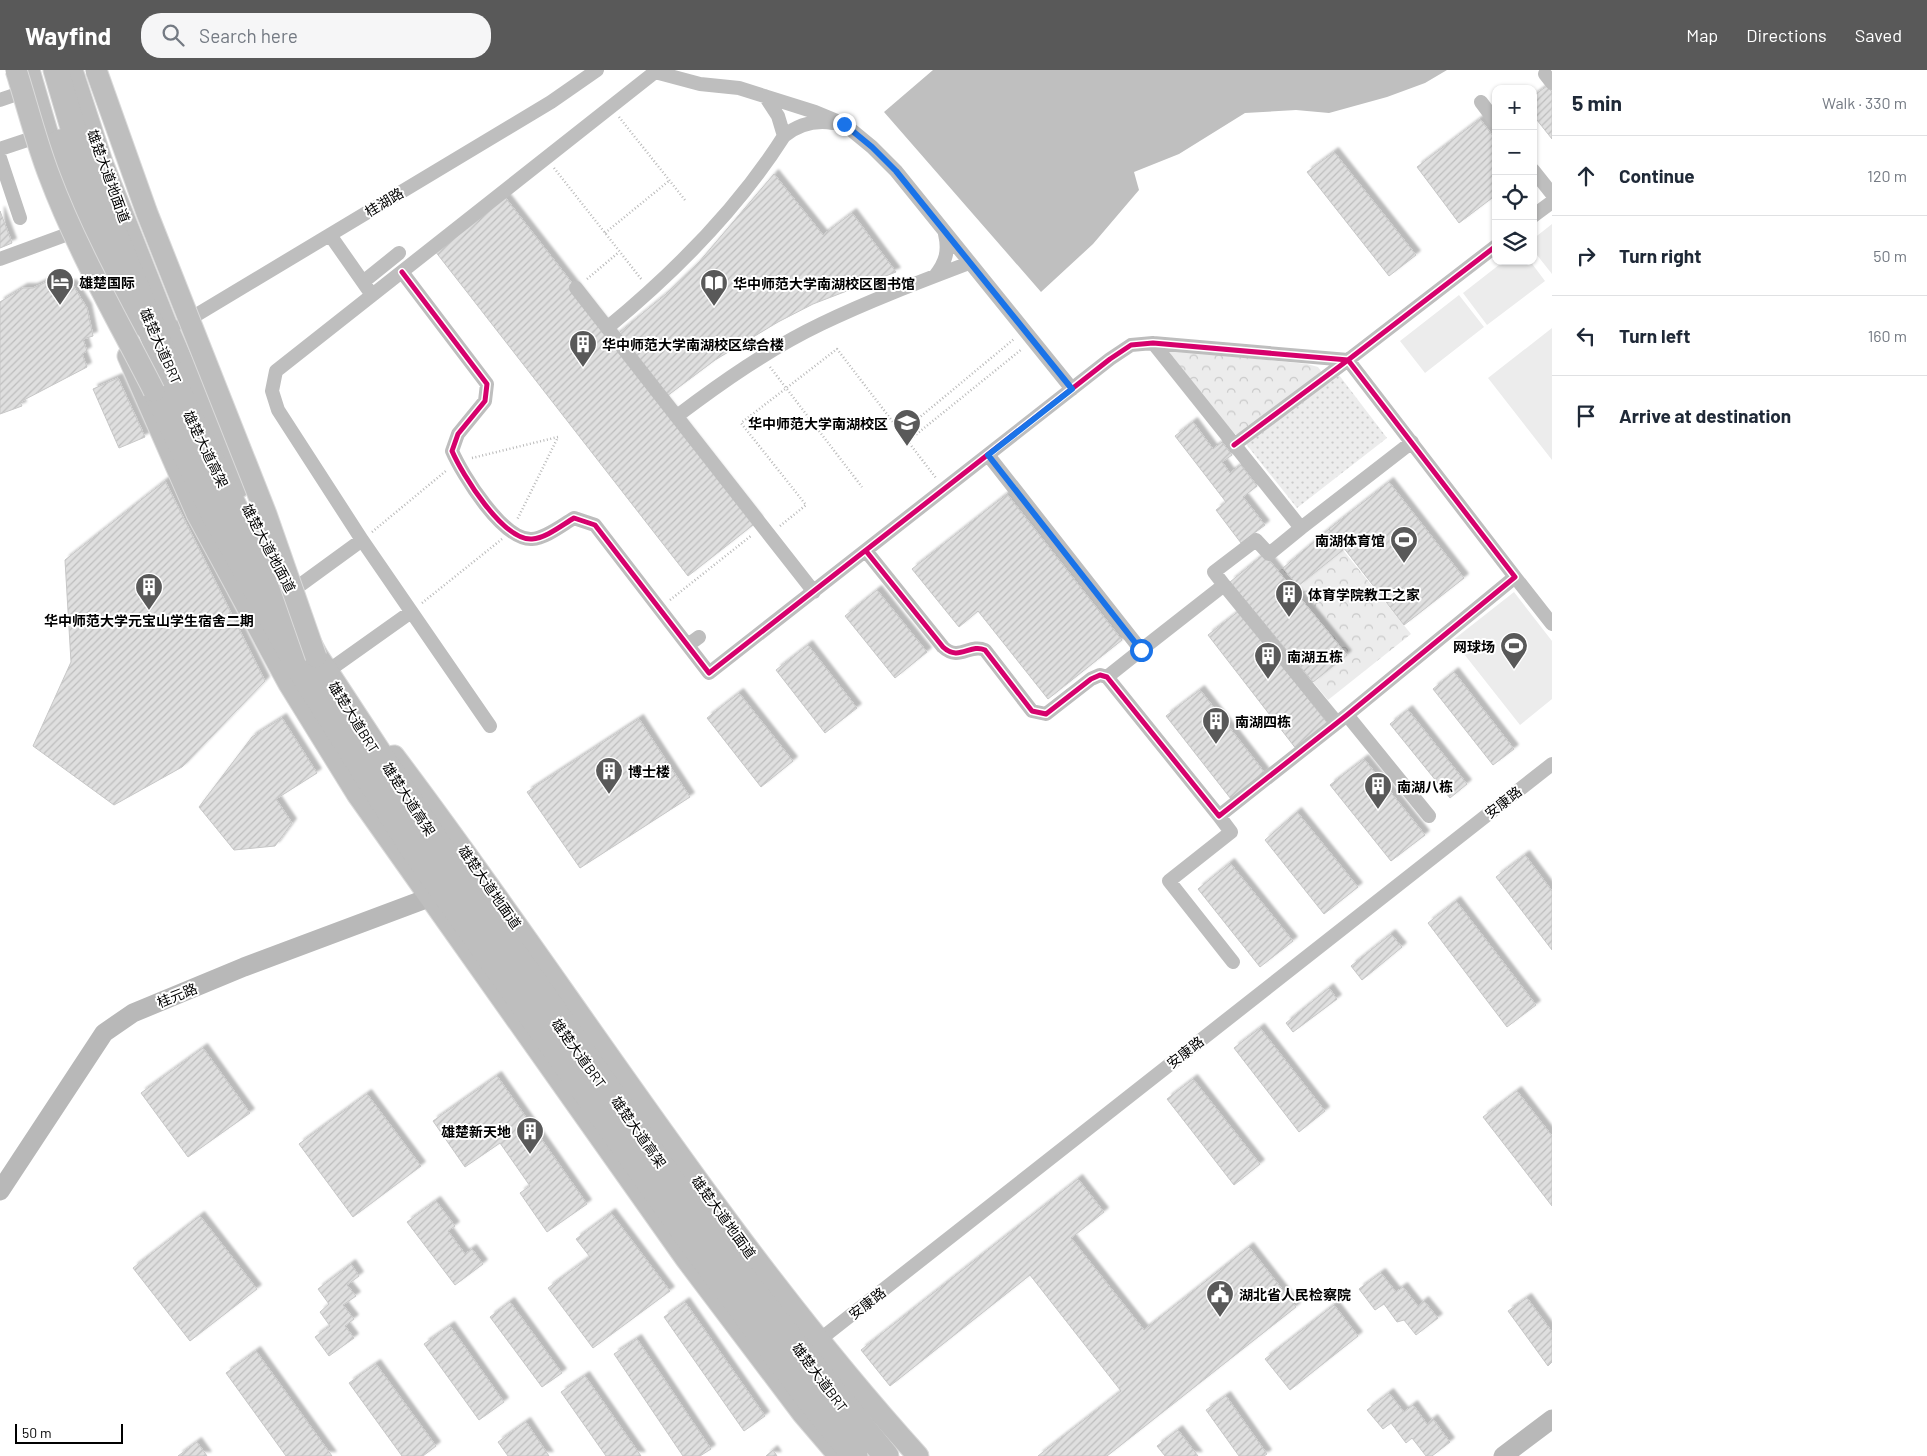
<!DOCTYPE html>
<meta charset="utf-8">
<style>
body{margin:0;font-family:Barlow,"Noto Sans SC",sans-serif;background:#f6f6f7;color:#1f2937}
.controls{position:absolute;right:15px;top:15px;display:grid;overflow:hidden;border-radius:10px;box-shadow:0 1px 4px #0004}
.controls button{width:45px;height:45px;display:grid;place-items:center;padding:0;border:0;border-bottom:1px solid #e0e1e3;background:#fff;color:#1f2937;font:25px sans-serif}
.scale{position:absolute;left:15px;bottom:12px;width:108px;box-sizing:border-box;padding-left:5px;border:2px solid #000;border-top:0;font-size:14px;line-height:18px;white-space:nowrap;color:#000;-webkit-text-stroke:4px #fff;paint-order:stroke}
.stop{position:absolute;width:15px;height:15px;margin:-11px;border:4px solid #1a73e8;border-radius:50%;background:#fff}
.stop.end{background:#1a73e8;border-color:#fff;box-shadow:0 1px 5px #0008}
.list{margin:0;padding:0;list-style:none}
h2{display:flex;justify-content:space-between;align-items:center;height:65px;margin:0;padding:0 20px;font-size:21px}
h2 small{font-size:16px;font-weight:400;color:#747a83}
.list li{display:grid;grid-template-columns:32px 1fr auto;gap:15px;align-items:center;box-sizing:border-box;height:80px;padding:0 20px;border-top:1px solid #e0e1e3}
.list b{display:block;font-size:19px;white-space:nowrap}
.list em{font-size:16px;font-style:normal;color:#747a83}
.icon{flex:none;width:28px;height:28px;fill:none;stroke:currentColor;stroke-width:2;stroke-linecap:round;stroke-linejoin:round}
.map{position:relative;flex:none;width:1552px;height:1386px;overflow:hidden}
header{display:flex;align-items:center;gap:30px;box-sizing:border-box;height:70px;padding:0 25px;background:#595959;color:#fff}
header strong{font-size:24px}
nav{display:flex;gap:28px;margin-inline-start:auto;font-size:18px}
.search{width:350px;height:45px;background:#f6f6f7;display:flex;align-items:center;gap:12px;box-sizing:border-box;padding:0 18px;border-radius:20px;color:#747a83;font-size:19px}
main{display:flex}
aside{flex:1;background:#fff}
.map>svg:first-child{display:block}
</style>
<header>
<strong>Wayfind</strong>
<div class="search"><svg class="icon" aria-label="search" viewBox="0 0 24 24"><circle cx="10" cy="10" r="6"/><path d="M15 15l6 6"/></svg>Search here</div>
<nav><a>Map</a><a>Directions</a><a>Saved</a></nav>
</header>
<main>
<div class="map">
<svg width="1552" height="1386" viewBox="0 0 1552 1386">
<defs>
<pattern id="grass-dots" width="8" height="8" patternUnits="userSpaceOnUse" patternTransform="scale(1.25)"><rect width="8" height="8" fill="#ececec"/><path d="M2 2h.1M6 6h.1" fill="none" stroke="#c9c9c9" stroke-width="1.8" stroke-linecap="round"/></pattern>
<pattern id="forest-crowns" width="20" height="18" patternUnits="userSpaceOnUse" patternTransform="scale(1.25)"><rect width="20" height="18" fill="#ececec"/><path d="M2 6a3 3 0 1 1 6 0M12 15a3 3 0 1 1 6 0" fill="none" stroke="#c9c9c9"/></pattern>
<pattern id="building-hatch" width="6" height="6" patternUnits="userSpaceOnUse" patternTransform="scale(1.25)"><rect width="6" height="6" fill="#dfdfdf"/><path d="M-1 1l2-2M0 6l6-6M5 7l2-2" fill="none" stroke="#bebebe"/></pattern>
<filter id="shadow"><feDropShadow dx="4.5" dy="-4.5" stdDeviation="1" flood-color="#0004"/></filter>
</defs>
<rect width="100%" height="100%" fill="#fff"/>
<path fill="url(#grass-dots)" d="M1339 305 1387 368 1297 438 1246 374Z"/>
<path fill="url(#forest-crowns)" d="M1176 281 1307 294 1318 297 1321 301 1316 307 1240 365 1235 364 1168 286V282Z
M1343 480 1411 564 1328 630 1313 612 1347 585 1279 501 1283 498 1298 516Z"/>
<path fill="#ececec" d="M1552 154V204L1533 180V169Z
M1504 191H1530L1545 211 1487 255 1463 223Z
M1459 225 1484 257 1425 303 1400 271Z
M1552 258V390L1488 308Z
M1514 522 1552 571V629L1520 655 1453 570Z"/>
<path fill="#bfbfbf" d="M933 0H1447L1425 13 1387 27 1329 43 1296 40 1245 43 1179 84 1134 102 1139 120 1093 174 1041 222 884 42Z"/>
<path fill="url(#building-hatch)" stroke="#c7c7c7" filter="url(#shadow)" d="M1547 16 1552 22V69L1533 45V26Z
M1480 49 1496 70V125L1459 153 1417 97Z
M1334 82 1416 185 1389 206 1307 102Z
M774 104 823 165 852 143 896 202 813 234 778 252 715 290 663 329 614 267 666 224 699 192Z
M504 126 758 451 688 506 435 181Z
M0 141 12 173 0 178Z
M57 207 61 218 72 214 87 238 93 266 83 269 87 281 82 284 87 297 20 332 22 336 0 344V232L23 218H33Z
M118 308 145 367 119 378 93 319Z
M1193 352 1213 379 1222 372 1232 385 1222 392 1230 403 1241 395 1257 416 1243 427 1265 455 1241 473 1216 440 1226 432 1175 366Z
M165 411 265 611 182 697 114 735 33 676 71 592 65 490Z
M1389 412 1464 508 1404 555 1329 459Z
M1007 424 1122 570 1048 629 978 541 959 557 912 499Z
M1329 459 1343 480 1298 516 1283 498Z
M1264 484 1347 585 1313 612 1230 512Z
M877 520 927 582 895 608 845 546Z
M1239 541 1329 655 1297 680 1208 565Z
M808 575 857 638 825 663 776 600Z
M1454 602 1514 679 1493 695 1433 619Z
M1200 620 1265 703 1231 729 1166 646Z
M739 623 793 691 761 717 707 648Z
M1408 640 1467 714 1450 728 1390 654Z
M282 648 317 703 276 729 292 753 275 776 234 780 199 737 252 667Z
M639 649 690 727 580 798 527 722Z
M1364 689 1425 765 1391 791 1330 715Z
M1297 742 1358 817 1324 844 1265 770Z
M1525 785 1552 821V880L1496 807Z
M1230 793 1293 871 1260 897 1198 819Z
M1456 831 1536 935 1507 957 1428 853Z
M1391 864 1402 877 1362 910 1351 896Z
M1329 918 1337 929 1293 962 1286 953Z
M1260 958 1325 1041 1299 1062 1234 978Z
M203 978 250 1043 188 1087 141 1023Z
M497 1006 587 1134 547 1162 520 1123 530 1116 500 1073 465 1097 433 1051Z
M1193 1009 1260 1094 1234 1115 1167 1029Z
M1517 1021 1552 1066V1136L1483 1047Z
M367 1024 421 1096 353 1147 299 1074Z
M1078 1109 1104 1142 1071 1168 1144 1260 1249 1177 1296 1237 1107 1386H1038L1121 1321 1030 1205 890 1316 861 1280Z
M436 1131 455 1156 448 1161 465 1184 472 1179 483 1194 455 1215 407 1152Z
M611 1143 670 1221 593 1278 548 1218 590 1187 576 1169Z
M200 1146 257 1219 190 1271 133 1198Z
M351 1194 359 1206 347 1215 356 1226 343 1235 354 1249 345 1256 354 1268 329 1286 315 1267 330 1256 320 1242 329 1234 318 1219Z
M1381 1203 1396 1222 1403 1217 1418 1236 1424 1231 1438 1248 1416 1265 1404 1250 1397 1252 1384 1234 1375 1240 1359 1219Z
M1527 1228 1552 1262V1292L1548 1296 1508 1241Z
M510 1232 562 1303 542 1317 490 1247Z
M685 1232 765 1346 744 1361 664 1247Z
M1334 1235 1358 1266 1290 1320 1265 1289Z
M450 1256 504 1332 479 1350 424 1274Z
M637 1269 711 1379 700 1386H683L614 1284Z
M256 1281 332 1386H286L226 1303Z
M376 1294 436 1376 423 1386H402L349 1313Z
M585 1306 641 1386H606L561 1322Z
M1389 1323 1404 1342 1413 1335 1427 1354 1433 1349 1450 1372 1432 1386H1426L1412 1368 1406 1373 1391 1353 1383 1359 1367 1340Z
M1226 1326 1267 1384 1264 1386H1239L1206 1340Z
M526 1352 549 1386H508L498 1372Z
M1178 1360 1198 1386H1165L1157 1376Z
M197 1372 207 1386H178Z
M773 1380 777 1386H766Z"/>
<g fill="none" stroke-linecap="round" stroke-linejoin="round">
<defs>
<path id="primary" d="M29 0 57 96
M72 0 102 92 169 261 238 418
M128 286 197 444 289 614 357 724 686 1189 803 1344 839 1386
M394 686C570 919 722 1169 918 1386"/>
<path id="highway" d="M56 0 76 68 183 332 237 442 316 587 436 770 710 1165 803 1284 886 1386
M60 72 129 257
M145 299 212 441 302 603 412 778 696 1179 806 1326 855 1386"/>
</defs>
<use href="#primary" stroke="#dbdbdb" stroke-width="23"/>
<use href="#highway" stroke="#dbdbdb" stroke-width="27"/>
<path stroke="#b9b9b9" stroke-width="2.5" stroke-dasharray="1 2.5" stroke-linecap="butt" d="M619 47 685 130
M554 98 642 210
M605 163 670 110
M587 209 619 182
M770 297 862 417
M902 362 1014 269
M908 371 1022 279
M472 388 558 367 517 450
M780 456 806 435 741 353 837 279 936 408
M372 462 447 400
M670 530 752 465
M422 533 502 469"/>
<path stroke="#bebebe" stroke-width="7" d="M137 252 153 291"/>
<path stroke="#bebebe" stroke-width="14" d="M1545 4 1552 13
M0 30 29 20
M1481 32 1496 52
M784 66C799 54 815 50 833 53
M0 79 42 65
M0 88 20 148
M1533 100 1552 124
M1533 146 1552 132
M330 165 372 225
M0 189 79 160
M402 202 487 314 485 331 458 364 452 381C462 404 503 471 532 469 546 468 562 455 574 448L595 455 709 603 1110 289 1131 275 1153 273 1348 290 1496 176
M935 206C946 192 949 181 945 164
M363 212 399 183
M576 218 814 522
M183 253 551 32 597 0
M607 258C675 202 737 140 784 66L778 46 765 26
M1153 273 1301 458 1412 372
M677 346C722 312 769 279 821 254 869 231 919 212 969 193
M988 385 1141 580 1107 607
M866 481 943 577C959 592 970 573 985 580L1032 641 1046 644 1091 609 1100 605 1107 607 1219 746 1347 645 1515 507 1348 290 1234 375
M1515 507 1552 554
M1224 515 1214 502 1256 470 1269 484 1301 458
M292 521 362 470
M688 575 699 567
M1141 580 1224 515 1337 653
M335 596 411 542
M1347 645 1429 746
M490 656 362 470 278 340 272 321 276 301 655 2 700 14 739 18 815 42 844 54 872 77 896 101 1072 319
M1219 746 1231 762 1169 811 1233 892
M818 1271 1552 694"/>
<path stroke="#b8b8b8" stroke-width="19" d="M0 1121 104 963 133 943 244 897 431 827
M1503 1386 1552 1349"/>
<use href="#primary" stroke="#bebebe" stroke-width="21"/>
<use href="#highway" stroke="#bebebe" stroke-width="25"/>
<defs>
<path id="primary-bridge" d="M16 0C27 35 36 71 49 105 77 180 118 250 154 321
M96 0 147 143 266 444 316 587"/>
</defs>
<use href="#primary-bridge" stroke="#dbdbdb" stroke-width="23" stroke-linecap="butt"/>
<use href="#primary-bridge" stroke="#bebebe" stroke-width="21"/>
<defs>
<path id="cycleway" d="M402 202 487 314 485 331 458 364 452 381C462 404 503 471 532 469 546 468 562 455 574 448L595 455 709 603 1110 289 1131 275 1153 273 1348 290 1496 176
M866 481 943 577C959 592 970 573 985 580L1032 641 1046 644 1091 609 1100 605 1107 607 1219 746 1347 645 1515 507 1348 290 1234 375"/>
</defs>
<use href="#cycleway" stroke="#fff" stroke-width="8"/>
<use href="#cycleway" stroke="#d6006c" stroke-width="5"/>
</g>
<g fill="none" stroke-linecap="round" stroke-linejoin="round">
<path stroke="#1a73e8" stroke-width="6" d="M844 54 872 77 896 101 1072 319 988 385 1141 580"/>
</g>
<defs>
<symbol id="hotel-pin" viewBox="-11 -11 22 30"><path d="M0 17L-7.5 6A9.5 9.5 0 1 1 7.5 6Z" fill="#595959" stroke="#fff"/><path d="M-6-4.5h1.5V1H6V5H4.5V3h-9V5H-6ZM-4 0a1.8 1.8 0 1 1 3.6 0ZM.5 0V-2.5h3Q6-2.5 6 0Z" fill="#fff"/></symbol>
<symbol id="library-pin" viewBox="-11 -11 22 30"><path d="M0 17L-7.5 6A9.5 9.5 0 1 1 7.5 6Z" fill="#595959" stroke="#fff"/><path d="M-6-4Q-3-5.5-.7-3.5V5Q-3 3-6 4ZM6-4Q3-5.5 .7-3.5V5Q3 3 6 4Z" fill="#fff"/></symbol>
<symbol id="building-pin" viewBox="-11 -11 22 30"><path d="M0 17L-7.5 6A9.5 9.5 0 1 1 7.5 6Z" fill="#595959" stroke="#fff"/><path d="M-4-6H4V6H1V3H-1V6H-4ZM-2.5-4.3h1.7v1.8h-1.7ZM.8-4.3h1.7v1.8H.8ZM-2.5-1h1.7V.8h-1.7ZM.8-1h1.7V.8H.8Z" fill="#fff"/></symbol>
<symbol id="university-pin" viewBox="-11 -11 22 30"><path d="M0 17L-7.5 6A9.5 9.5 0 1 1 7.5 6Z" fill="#595959" stroke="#fff"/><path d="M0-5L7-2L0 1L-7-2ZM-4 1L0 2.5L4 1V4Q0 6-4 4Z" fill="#fff"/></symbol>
<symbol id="stadium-pin" viewBox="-11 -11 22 30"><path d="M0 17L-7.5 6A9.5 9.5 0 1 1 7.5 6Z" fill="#595959" stroke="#fff"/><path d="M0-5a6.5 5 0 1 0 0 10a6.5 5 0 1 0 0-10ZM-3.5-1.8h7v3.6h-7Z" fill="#fff"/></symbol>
<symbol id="civic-pin" viewBox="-11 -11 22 30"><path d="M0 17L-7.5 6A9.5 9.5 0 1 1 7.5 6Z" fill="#595959" stroke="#fff"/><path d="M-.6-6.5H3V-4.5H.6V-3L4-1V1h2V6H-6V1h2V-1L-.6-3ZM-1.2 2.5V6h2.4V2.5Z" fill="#fff"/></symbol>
</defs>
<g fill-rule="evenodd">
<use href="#hotel-pin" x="44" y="196" width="32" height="43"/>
<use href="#library-pin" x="698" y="197" width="32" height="43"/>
<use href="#building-pin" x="567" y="258" width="32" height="43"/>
<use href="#university-pin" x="891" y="337" width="32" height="43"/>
<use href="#stadium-pin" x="1388" y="454" width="32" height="43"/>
<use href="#building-pin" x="133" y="501" width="32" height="43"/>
<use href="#building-pin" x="1273" y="508" width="32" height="43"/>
<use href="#stadium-pin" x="1498" y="560" width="32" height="43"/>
<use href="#building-pin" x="1252" y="570" width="32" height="43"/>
<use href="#building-pin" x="1200" y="635" width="32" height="43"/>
<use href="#building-pin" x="593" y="685" width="32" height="43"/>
<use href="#building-pin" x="1362" y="700" width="32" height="43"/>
<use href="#building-pin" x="514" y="1045" width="32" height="43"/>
<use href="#civic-pin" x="1204" y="1208" width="32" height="43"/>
</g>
<g text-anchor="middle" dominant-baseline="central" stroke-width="4" stroke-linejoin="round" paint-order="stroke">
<g font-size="14" fill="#000" stroke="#fff">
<text transform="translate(109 106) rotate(70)">雄楚大道地面道</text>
<text transform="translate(384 132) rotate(-31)">桂湖路</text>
<text transform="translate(161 276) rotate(66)">雄楚大道BRT</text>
<text transform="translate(206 379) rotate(64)">雄楚大道高架</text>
<text transform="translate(269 478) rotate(62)">雄楚大道地面道</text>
<text transform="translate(354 647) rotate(58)">雄楚大道BRT</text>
<text transform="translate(409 729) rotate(57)">雄楚大道高架</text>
<text transform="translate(1503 732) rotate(-38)">安康路</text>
<text transform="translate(490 817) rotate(55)">雄楚大道地面道</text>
<text transform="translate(177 925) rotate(-22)">桂元路</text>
<text transform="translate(1185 982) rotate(-38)">安康路</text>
<text transform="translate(579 983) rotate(54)">雄楚大道BRT</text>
<text transform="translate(639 1062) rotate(55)">雄楚大道高架</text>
<text transform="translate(724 1147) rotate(54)">雄楚大道地面道</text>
<text transform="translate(867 1233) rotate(-38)">安康路</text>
<text transform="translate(820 1307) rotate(53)">雄楚大道BRT</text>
</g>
<g font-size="14" font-weight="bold" fill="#000" stroke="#fff" text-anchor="start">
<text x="79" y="212">雄楚国际</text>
<text x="733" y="213">华中师范大学南湖校区图书馆</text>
<text x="602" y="274">华中师范大学南湖校区综合楼</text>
<text x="888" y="353" text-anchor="end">华中师范大学南湖校区</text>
<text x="1385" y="470" text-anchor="end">南湖体育馆</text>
<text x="1308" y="524">体育学院教工之家</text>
<text x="149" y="550" text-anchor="middle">华中师范大学元宝山学生宿舍二期</text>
<text x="1495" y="576" text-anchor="end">网球场</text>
<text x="1287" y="586">南湖五栋</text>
<text x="1235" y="651">南湖四栋</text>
<text x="628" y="701">博士楼</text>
<text x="1397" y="716">南湖八栋</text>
<text x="511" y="1061" text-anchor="end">雄楚新天地</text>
<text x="1239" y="1224">湖北省人民检察院</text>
</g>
</g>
</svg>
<div class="controls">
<button>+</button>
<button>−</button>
<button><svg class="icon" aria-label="locate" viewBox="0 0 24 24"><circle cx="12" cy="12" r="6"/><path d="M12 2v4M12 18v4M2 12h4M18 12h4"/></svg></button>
<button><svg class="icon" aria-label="layers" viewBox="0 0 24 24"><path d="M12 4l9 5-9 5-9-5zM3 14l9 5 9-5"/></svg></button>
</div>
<div class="scale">50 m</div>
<div class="stop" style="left:1141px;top:580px"></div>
<div class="stop end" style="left:844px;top:54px"></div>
</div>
<aside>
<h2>5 min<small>Walk · 330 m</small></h2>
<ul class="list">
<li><svg class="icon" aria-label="ahead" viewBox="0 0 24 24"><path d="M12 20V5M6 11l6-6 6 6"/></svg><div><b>Continue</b></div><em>120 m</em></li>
<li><svg class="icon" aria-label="right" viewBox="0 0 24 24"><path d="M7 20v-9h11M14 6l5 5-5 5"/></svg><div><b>Turn right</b></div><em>50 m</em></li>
<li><svg class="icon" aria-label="left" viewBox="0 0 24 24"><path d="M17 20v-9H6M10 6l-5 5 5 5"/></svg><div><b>Turn left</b></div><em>160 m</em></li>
<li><svg class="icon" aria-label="arrive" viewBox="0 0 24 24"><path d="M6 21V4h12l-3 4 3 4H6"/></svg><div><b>Arrive at destination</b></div></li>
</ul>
</aside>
</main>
